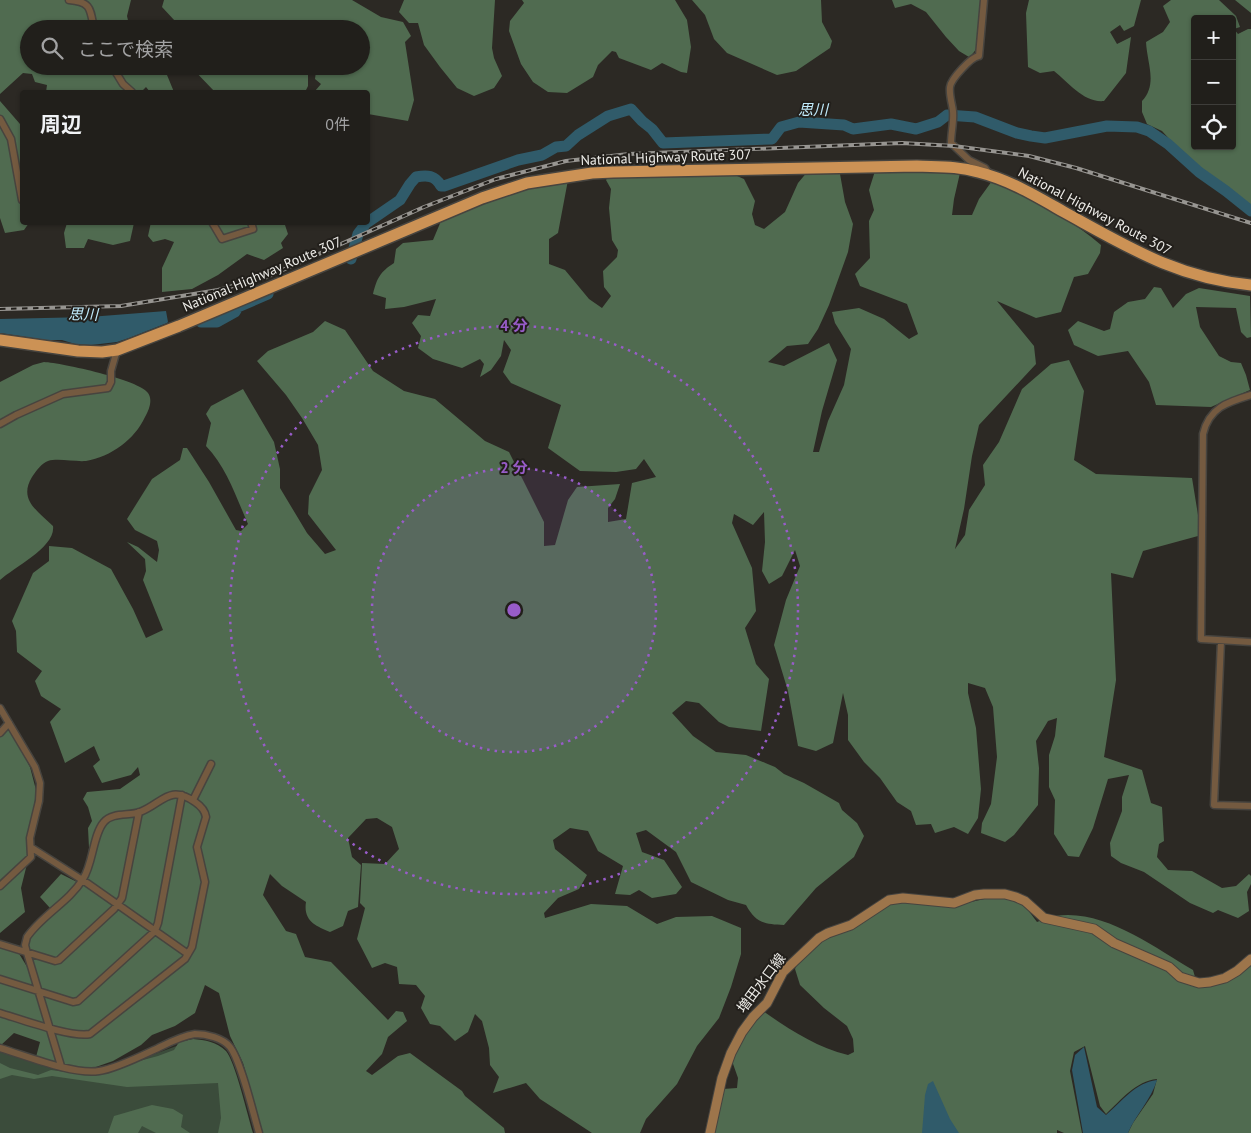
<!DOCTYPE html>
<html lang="ja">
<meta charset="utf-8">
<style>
body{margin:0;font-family:"PT Sans","Noto Sans JP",sans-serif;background:#2d2c28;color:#f1f3f6}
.controls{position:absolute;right:15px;top:15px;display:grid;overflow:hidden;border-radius:5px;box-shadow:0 1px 4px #0004}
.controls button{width:45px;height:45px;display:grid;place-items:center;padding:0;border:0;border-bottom:1px solid #3e3d3a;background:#211f1b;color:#f1f3f6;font:25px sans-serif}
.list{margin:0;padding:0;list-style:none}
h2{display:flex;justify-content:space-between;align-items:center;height:65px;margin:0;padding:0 20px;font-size:21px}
h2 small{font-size:16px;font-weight:400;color:#a2a2a3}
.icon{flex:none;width:28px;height:28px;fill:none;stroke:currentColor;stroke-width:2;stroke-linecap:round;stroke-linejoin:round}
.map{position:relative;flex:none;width:1251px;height:1133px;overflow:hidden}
.search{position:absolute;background:#211f1b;box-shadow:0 1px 4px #0004;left:20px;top:20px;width:350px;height:55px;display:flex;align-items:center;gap:12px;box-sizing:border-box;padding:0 18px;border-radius:28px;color:#a2a2a3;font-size:19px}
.panel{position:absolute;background:#211f1b;box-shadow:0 1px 4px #0004;left:20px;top:90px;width:350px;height:135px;border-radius:5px}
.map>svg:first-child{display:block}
</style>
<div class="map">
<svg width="1251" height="1133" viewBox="0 0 1251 1133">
<rect width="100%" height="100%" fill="#2c2924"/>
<path fill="#3b4c3b" d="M182 1044H208L233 1133H0V1052L92 1077Z"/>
<path fill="#506b50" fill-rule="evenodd" d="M0 0H131L127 16 130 29H29V66H160L167 75 174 92H150L146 87 141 92H46L47 85 35 82 32 74 23 73 0 94Z
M164 0H352L381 17 403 22 411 36 405 42 414 100 408 121 368 114V92H318L315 91 321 84 315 79 316 71 308 75V86L305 92H215L190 66H361V29H178L175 21 162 7Z
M404 0H495L492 48 494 58 502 76 494 88 474 96 457 88 440 67 424 45 418 23H409L399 12Z
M522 0H675L687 20 691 47 687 73 681 72 662 63 651 70 619 58 616 52 612 51 598 65 593 77 567 93 548 92 533 82 521 64 509 31 510 21 524 3Z
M692 0H821L822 22 832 41 830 48 796 71 777 75 727 53 714 39 705 15Z
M892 0H987C985 16 983 48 969 57L959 51 946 37 926 12 911 4 895 8Z
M1029 0H1141L1134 26 1124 31 1120 25 1110 32 1117 44 1131 37 1126 73 1104 101C1084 103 1069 83 1054 71L1040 73 1028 67 1026 13Z
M1171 0H1219L1236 16 1240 27 1234 29 1238 34 1248 29H1251V206L1220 183 1198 170 1162 131 1147 124 1142 112V101C1158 84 1147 63 1146 42L1163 32 1170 22 1163 6ZM1195 19H1232V146H1195Z
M1235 0H1251V13Z
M0 101 20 124 22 150V222L29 223 24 230 5 233 0 218Z
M929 169 960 173 954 199 952 215H972L979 199 992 181C1031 197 1069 218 1101 245L1100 253 1088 274 1074 277 1061 312 1036 318 997 301 1034 346 1036 364 979 425 972 456 964 509 955 549 965 535 969 510 985 485 983 465 999 442 1022 389 1051 364 1069 360 1084 391 1074 460 1096 474 1192 478 1198 515V536L1143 551 1133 578 1111 573 1116 680 1104 757 1142 770 1151 803 1162 807 1164 841 1159 844 1157 857 1168 870 1192 871 1222 888 1236 886 1249 874 1251 876V884L1247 892 1249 911 1238 918 1218 910 1213 913 1190 903 1144 872 1121 863 1111 856 1110 843 1122 811V797L1129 775 1108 779 1093 828 1079 857 1068 856 1054 834 1055 800 1049 787V755L1055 736 1057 718 1048 721 1036 741 1039 768 1038 805 1014 835 1005 842 981 833 982 823 991 804 997 757 993 707 985 688 968 683V693L976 728 981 789 978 818 968 834 954 827 935 833 931 824 916 825 911 811 897 802 880 778 864 762 848 740V715L843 693 833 743 816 751 798 746 788 691 774 645 786 600 800 566 795 550 782 576 769 584 762 571 765 542 764 512 753 525 734 514 732 523 752 568 756 611 745 628 756 664 769 679 761 731 729 727 719 722 699 703 686 701 672 713 693 736 716 752 746 755 775 767 784 774 804 783 839 803 842 810 857 823 864 836 854 857 816 888 784 925C764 924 756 923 746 905L728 900 691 882 676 852 646 830 636 833 642 852 664 860 682 887 676 894 652 898 639 890 630 895 615 894 623 866 598 851 588 831 570 828 553 840 555 849 587 875 579 889 558 898 544 913 545 918 591 904 627 906 657 924 676 917 712 916 741 928V954L731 987 719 1018 697 1046 677 1084 646 1119 640 1133H592L540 1099 526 1083 493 1093 499 1077 490 1065 489 1048 482 1021 475 1014 468 1032 455 1041 440 1026 430 1024 421 1008 425 996 416 985 399 984 397 967 385 963 372 968 357 939 365 908 360 903 362 863 385 864 399 849 392 827 377 818 366 819 348 838 352 857 361 865 358 907 348 911 343 926 330 932C316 926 303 921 306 902L282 886 270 874 263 895 286 931 296 934 305 957 331 962 388 1020 396 1011 403 1012 407 1021 388 1037 382 1054 366 1071 372 1075 398 1056 410 1053 462 1091 465 1096 504 1128 505 1133H263L243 1063 230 1036 219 993 205 985 195 1013 175 1026 152 1035 141 1045 113 1061 93 1068 78 1069 36 1057 40 1042 14 1033 0 1046V946L18 952 29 970 34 958 44 961 28 952 25 938 46 922 50 908 40 897 61 874 85 886 89 848 88 828 92 821 88 807 83 799 87 792 120 789 140 775 138 767 131 775 102 783 93 766 100 760 94 746 65 763 50 722 61 709 41 696 35 681 42 671 17 652 16 631 12 621 33 573 49 561V546L72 548 111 569 133 609 146 638 163 630 143 580 146 571 145 559 127 542 138 547 157 562 159 550 157 541 135 530 127 519 152 479 180 460 183 448H187L209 482 236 530 241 531 248 524C236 497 227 468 206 446L211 423 206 414 211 406 243 389 274 442 280 469V488L307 533 325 554 336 550 308 514 309 496 322 470 318 445 302 418 286 395 257 361 268 351 313 332 325 321 345 330 373 371 404 391 435 399 485 441 509 452 544 522V546L555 545 568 500 577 487 620 484 615 499 608 508V522L626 519 632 483 656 477 644 459 636 469 616 472 580 471 548 448 561 405 511 383 503 372 511 350 504 340 501 356 491 370 480 377 484 364 480 359 462 368 433 359 418 348 421 336 412 323 418 315 430 316 436 299 404 307 385 309 386 298 373 294C377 278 380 272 394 263L396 249 403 243 433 240 441 221 483 203 522 189 568 180 558 233 549 239V264L565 270 589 299 602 308 611 296 604 287 603 271 617 257 618 250 612 240 609 208 611 189 606 180 610 174 730 173 744 179 755 201 752 214 755 225 764 229 785 212 798 183 808 171 840 174 845 202 853 224 848 252 829 305 818 329 808 344 787 346 768 362 784 366 829 343 837 360 822 411 813 452H819L828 421 844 385 851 349 835 323 832 312 859 308 884 319 909 339 918 334 907 304 860 286 855 274 870 258 869 221 874 210 869 190 875 171Z
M151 222 276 223 277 225H285L288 234 281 243 283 248 264 260 247 254 218 275 192 289 162 292V268L174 242 165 239 153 242 148 236Z
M67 223V222L134 223 130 241 113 245 88 239 84 248H66L64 233Z
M1154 287 1161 288 1173 308 1186 294 1199 288 1250 296 1251 337 1247 338 1241 332 1236 308 1196 307 1200 327 1219 356 1231 362 1241 363 1246 375 1250 390 1211 407 1156 405 1149 382 1128 351 1098 356 1074 345 1068 330 1078 321 1104 331 1110 329 1114 312 1128 302 1145 299Z
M44 362C62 363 140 380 148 393 153 400 149 410 145 417 135 439 111 457 86 461 75 462 58 458 48 461 42 463 36 471 32 477 18 500 38 511 53 526 56 547 14 567 0 580V382L33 365Z
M5 725 12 732 30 767 36 790 29 856 21 888 25 912 0 933V731Z
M993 897C1019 900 1022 901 1037 922 1043 920 1049 917 1055 916 1103 908 1154 947 1193 970L1197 984 1251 963V1133H1128L1133 1123 1153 1094 1157 1079C1136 1081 1121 1100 1106 1114L1100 1106 1085 1046 1074 1052 1070 1071 1082 1133H1064L1057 1130V1133H712L723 1089 737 1088 738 1078 732 1061C739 1042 748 1025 763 1011 790 1030 816 1047 848 1055L854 1052 853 1039 847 1026 824 1008 800 985 795 969 807 946 890 903 908 901 962 904Z
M193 1039C205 1040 217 1042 226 1051 235 1061 248 1117 253 1133H218L221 1118 218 1083 127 1087 52 1076 34 1079 12 1075 0 1079V1063L10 1068 38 1075 51 1070 87 1075 158 1056 174 1050 179 1042Z
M152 1105 173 1109 183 1115 181 1127 190 1133H156L142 1126 138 1133H108L114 1116Z"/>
<path fill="#305b6a" d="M166 311 168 322 167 323 129 338 117 342 91 345 75 344 62 340H46L0 333V319L89 317Z
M1084 1047 1097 1107 1106 1115C1123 1101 1134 1083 1157 1080 1151 1100 1136 1114 1128 1133H1083L1072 1070 1075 1055Z
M933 1081 950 1119 959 1133H922L925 1095 928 1084Z"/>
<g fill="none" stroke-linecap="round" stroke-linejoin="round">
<path stroke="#305b6a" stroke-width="11" d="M368 222 400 200 410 184 416 177C427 175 435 175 441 186H444L518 160 542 155 556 147 566 146 578 135 608 116 631 109 642 121 652 129 663 143 772 139 781 127 799 122 844 125 853 129 891 124 916 129 938 122 947 115 975 117 1017 133 1031 136 1045 138 1107 126 1137 127 1149 131 1168 144 1199 172 1226 191 1251 211
M351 259 358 234 367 222
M201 322H217L235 312 238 307 268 294"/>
<defs>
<path id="minor" d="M69 0C92 2 90 9 94 29
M984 0 979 56C971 57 951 79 950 87 949 95 952 103 953 111 954 122 951 133 951 143L969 160 985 168 989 174
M112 66 123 84 132 92
M0 119 11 139 22 200
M212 222 222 239 253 229 251 222
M1251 395C1227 402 1209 408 1203 434L1201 639 1251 642
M0 424 16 415 63 394 108 388 111 382V371L117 350
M1221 641 1214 805 1251 806
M0 708 35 767 40 783 39 801 30 838 31 857 0 886
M0 733 9 723
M193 800 211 764
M32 848 87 883 188 954
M0 944 55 961 59 960 114 909 122 898 139 812
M0 979 73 1002 78 1001 155 931 158 923 182 795
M0 1013C20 1019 72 1038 90 1034L185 959 192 947 205 882 197 847 206 817C205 810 201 806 195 802 169 784 163 803 140 812 130 816 112 812 104 822 93 834 93 864 83 879 69 902 42 915 27 937L25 945 27 953 61 1066
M0 1048C27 1056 73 1075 99 1071 115 1069 141 1056 156 1049 168 1043 181 1036 195 1034 206 1034 223 1038 230 1047 241 1061 253 1113 259 1133"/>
<path id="secondary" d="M710 1133 722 1078 731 1053 742 1032 753 1017 767 1003 783 972 819 938 828 933 851 925 889 900 903 898 954 903 975 895 984 894H1005L1016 897 1025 901 1044 918 1094 929 1114 943 1169 967 1180 977 1199 983 1210 982 1225 978 1237 971 1251 959"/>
<path id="trunk" d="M0 340 78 351 102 352 117 350 179 326 482 198 527 183 592 173 613 172 917 166C938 167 958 166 978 172 1010 180 1036 196 1064 212 1128 247 1177 278 1251 285"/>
</defs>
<use href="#minor" stroke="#47443f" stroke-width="9"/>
<use href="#secondary" stroke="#47443f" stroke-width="11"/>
<use href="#trunk" stroke="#47443f" stroke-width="14"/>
<use href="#minor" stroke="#745a40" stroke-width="6"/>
<use href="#secondary" stroke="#9d754b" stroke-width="9"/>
<use href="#trunk" stroke="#cc9255" stroke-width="11"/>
<defs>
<path id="rail" d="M0 309 121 306 218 290 267 277 424 207 496 179 566 161 629 154 902 143 954 146 1029 156 1076 168 1251 223"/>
</defs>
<use href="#rail" stroke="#979591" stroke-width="4"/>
<use href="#rail" stroke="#221f1b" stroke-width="2" stroke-dasharray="5.5" stroke-linecap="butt"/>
</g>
<circle cx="514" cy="610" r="142" fill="#985cc9" fill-opacity=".12"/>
<g fill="none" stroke="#985cc9" stroke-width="2.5" stroke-dasharray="2.5 5">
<circle cx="514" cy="610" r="142"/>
<circle cx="514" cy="610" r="284"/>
</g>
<g text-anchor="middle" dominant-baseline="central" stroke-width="4" stroke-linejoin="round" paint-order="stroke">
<g font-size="14" fill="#edece8" stroke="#221f1b">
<text transform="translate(666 157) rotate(-2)">National Highway Route 307</text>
<text transform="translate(1095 211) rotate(28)">National Highway Route 307</text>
<text transform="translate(262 274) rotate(-23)">National Highway Route 307</text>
<text transform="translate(761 983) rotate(-53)">増田水口線</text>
</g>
<g font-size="15" font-style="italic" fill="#c0ebfc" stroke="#221f1b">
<text x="813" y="109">思川</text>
<text transform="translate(83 314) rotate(1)">思川</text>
</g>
</g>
<circle cx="514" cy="610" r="8" fill="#985cc9" stroke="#221f1b" stroke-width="2.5"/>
<g font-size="15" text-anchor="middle" font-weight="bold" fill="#985cc9" stroke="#221f1b" stroke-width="4" stroke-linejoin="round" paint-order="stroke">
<text x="514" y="331">4 分</text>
<text x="514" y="473">2 分</text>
</g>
</svg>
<div class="controls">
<button>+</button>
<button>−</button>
<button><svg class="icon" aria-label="locate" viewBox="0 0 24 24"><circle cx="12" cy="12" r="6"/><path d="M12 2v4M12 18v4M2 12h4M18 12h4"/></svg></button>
</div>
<div class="search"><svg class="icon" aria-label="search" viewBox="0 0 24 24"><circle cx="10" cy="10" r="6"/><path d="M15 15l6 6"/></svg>ここで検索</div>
<section class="panel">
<h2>周辺<small>0件</small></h2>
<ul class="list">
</ul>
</section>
</div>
